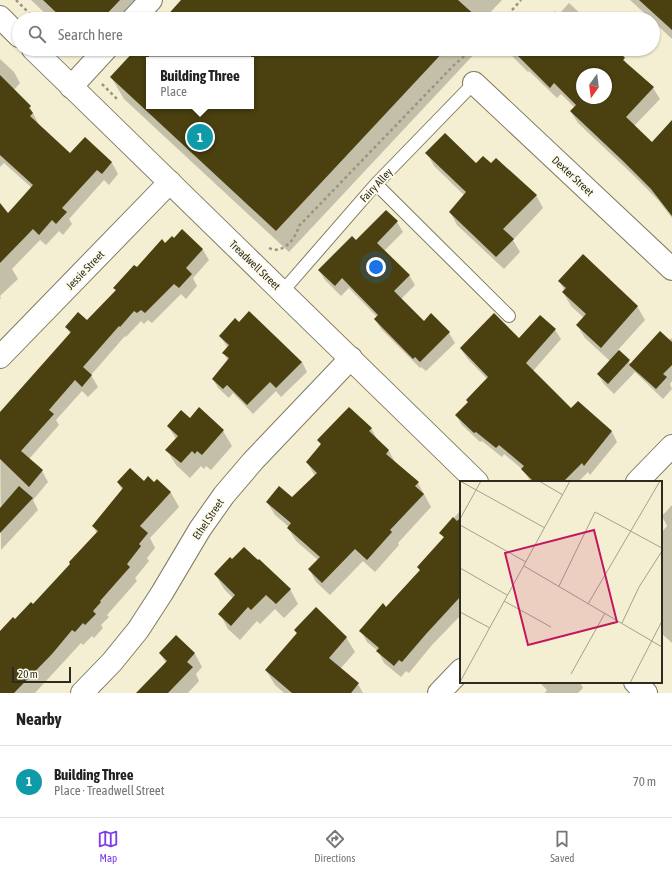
<!DOCTYPE html>
<meta charset="utf-8">
<style>
body{margin:0;font-family:"Asap Condensed",sans-serif;background:#f6f6f6;color:#222}
.compass{position:absolute;left:576px;top:68px;width:36px;height:36px;border-radius:50%;background:#fff;box-shadow:0 1px 3px #0004;rotate:194deg}
.scale{position:absolute;left:12px;bottom:10px;width:59px;box-sizing:border-box;padding-left:4px;border:2px solid #2d2b20;border-top:0;font-size:11px;line-height:14px;white-space:nowrap;color:#2d2b20;-webkit-text-stroke:3px #fffceb;paint-order:stroke}
.you{position:absolute;left:376px;top:267px;width:14px;height:14px;margin:-10px;border:3px solid #fff;border-radius:50%;background:#1a73e8;box-shadow:0 0 0 6px #1a73e833}
.badge{display:grid;place-items:center;width:26px;height:26px;border-radius:50%;background:#7c3aed;color:#fff;font-size:13px;font-weight:700}
.pin{position:absolute;translate:-50% -50%;border:2px solid #fff;box-shadow:0 1px 4px #0006}
.popup{position:absolute;left:146px;top:57px;width:108px;height:52px;box-sizing:border-box;display:grid;place-content:center;border-radius:0px;background:#fff;filter:drop-shadow(0 1px 3px #0005);font-size:13px;white-space:nowrap;color:#767676}
.popup b{font-size:15px;color:#222}
.popup::after{content:'';position:absolute;left:50%;top:100%;margin-left:-8px;border:8px solid transparent;border-top-color:#fff}
.list{margin:0;padding:0;list-style:none}
h2{display:flex;justify-content:space-between;align-items:center;height:52px;margin:0;padding:0 16px;font-size:17px}
h2 small{font-size:13px;font-weight:400;color:#767676}
.list li{display:grid;grid-template-columns:26px 1fr auto;gap:12px;align-items:center;box-sizing:border-box;height:72px;padding:0 16px;border-top:1px solid #e0e0e0}
.list b{display:block;font-size:15px;white-space:nowrap}
.list p{margin:0;font-size:13px;white-space:nowrap;color:#767676}
.list em{font-size:13px;font-style:normal;color:#767676}
.icon{flex:none;width:22px;height:22px;fill:none;stroke:currentColor;stroke-width:2;stroke-linecap:round;stroke-linejoin:round}
.map{position:relative;flex:none;width:672px;height:693px;overflow:hidden}
.search{position:absolute;background:#fff;box-shadow:0 1px 3px #0004;left:12px;right:12px;top:12px;height:44px;display:flex;align-items:center;gap:10px;box-sizing:border-box;padding:0 14px;border-radius:22px;color:#767676;font-size:15px}
.sheet{height:124px;background:#fff}
nav{display:flex;justify-content:space-around;align-items:center;box-sizing:border-box;height:56px;border-top:1px solid #e0e0e0;background:#fff;font-size:11px;color:#767676}
nav a{display:grid;justify-items:center;gap:2px}
nav .on{color:#7c3aed}
.map>svg:first-child{display:block}
</style>
<div class="map">
<svg width="672" height="693" viewBox="0 0 672 693">
<rect width="100%" height="100%" fill="#f4efd3"/>
<path fill="#0003" fill-rule="evenodd" d="M31 0H162L144 19H51Z
M183 0H502L484 19H165Z
M630 0H672V39L653 21V19H651Z
M569 3 586 19H547L555 11 559 14Z
M83 49H115L100 65Z
M137 49H479L289 252 124 99 111 77ZM149 60H251V106H149Z
M508 49H616L628 65 653 88 660 99 634 126 652 143 672 122V218L658 200 631 173 578 123 571 112 575 108 561 94 557 98 529 71 528 72 512 56ZM582 74H606V98H582Z
M0 59 14 72 20 83 14 90 30 107 39 125 70 154 85 138 112 163 118 174 109 185 104 180 69 219 72 224 63 235 59 231 46 245 40 240 12 269 18 279 0 296 1 298 0 299V214L8 215 32 188 4 163 0 167Z
M427 153 476 165H491L536 195 543 208 513 240 520 252 504 269 457 225 450 212 464 195 434 166Z
M397 222 403 232 384 251 409 275 415 285 401 299 424 322 449 333 455 343 426 371 421 367 420 368 381 329 375 319 377 317 349 288 341 296 325 280 319 270 356 242Z
M182 231 203 250 209 260 193 278 197 286 186 299 181 294 152 323 148 320 144 324 141 321 126 337 125 336 91 375 98 387 88 397 82 391 56 420 59 425 29 459 42 471 48 482 33 500 38 510 1 550 0 417 70 334 67 328 88 321 116 291 114 288 166 244 174 239Z
M559 281 637 306 645 320 618 350 631 364 672 338V381L670 384 672 389 663 399 635 372 614 394 604 384 598 374 610 361 585 338 577 325 584 318 571 306 563 292 565 291Z
M555 330 561 339 533 371 571 409 578 402 612 432 617 442 590 475 588 472 578 482H531L522 469 504 454 502 457 482 441 480 442 462 425 456 415 468 403 467 400 487 379 467 358 461 349 519 340Z
M220 336 302 362 307 372 281 397 276 391 253 414 233 393 229 398 218 388 213 379 228 361 224 353 228 348Z
M199 409 223 431 232 446 211 470 206 466 204 469 201 466 190 478 176 465 167 450 176 439 168 426 190 419Z
M371 428 378 441 389 451 396 464 418 483 431 507 398 543 399 545 375 572 363 561 330 595 316 582 309 569 318 560 296 541 288 528 289 527 275 515 267 502 292 499 315 476 307 462 321 445 319 440Z
M157 480 171 493 179 507 150 538 155 548 147 558 149 561 135 578 137 581 107 615 109 617 101 625 103 628 94 638 92 636 83 645 81 643 35 693H0V639L15 621 34 606 97 533 93 526 122 490 118 482 154 483Z
M672 505V643L661 633V533L667 526 662 516Z
M461 510V615L432 645 409 673 406 671 401 677 384 663 378 651 367 642 361 631 387 608 421 571 418 567 444 538 440 533Z
M232 561 258 562 290 589 298 604 284 618 275 609 260 624 257 621 240 640 228 629 220 614 233 598 224 589 215 574Z
M295 630 346 637 355 652 340 669 358 684 363 693H284L275 685 266 670 297 634Z
M176 636 195 654 202 667 196 674 199 681 188 693H139L166 663 160 653Z
M539 682H580L583 688 578 693H545L547 690Z"/>
<path fill="#4a4010" fill-rule="evenodd" d="M43 0H120L102 19H63Z
M181 0H458L479 19H164Z
M639 0H672V30Z
M136 49H149V106H251V49H446L276 231 110 77Z
M511 49H617L625 58 623 60 654 87 626 117 652 142 672 120V216L651 189 623 161 570 111 576 105 554 83 550 88ZM582 74H606V98H582Z
M0 75 31 106 29 108 33 113 30 116 70 153 85 137 112 162 102 174 97 170 62 208 67 212 56 224 52 220 39 235 33 229 0 263V203L8 213 33 185 0 155Z
M445 133 476 163 483 156 491 163 496 158 537 195 503 229 514 239 496 257 449 212 466 192 425 153Z
M386 210 398 221 377 243 410 275 394 291 424 321 431 313 450 332 420 362 415 357 413 359 374 319 378 315 342 278 335 286 318 270 352 236 356 240Z
M182 229 203 249 186 268 192 274 179 288 174 284 145 313 141 310 137 313 134 311 120 327 119 326 83 367 92 375 82 387 75 380 55 403 49 410 54 414 21 451 43 470 29 487 0 459V412L71 332 65 327 78 312 87 320 116 290 113 288 134 265 137 267 162 239 165 243 172 236 174 238Z
M583 254 638 306 601 348 576 325 586 314 562 292 566 288 558 281Z
M249 311 302 362 276 388 270 382 247 405 227 385 223 389 212 379 229 358 222 353 229 345 219 336 235 318 239 322Z
M494 313 519 338 540 315 556 329 526 363 571 408 578 401 612 431 584 466 582 463 563 482H534L521 469 524 466 499 445 496 448 476 432 474 433 455 415 468 402 466 400 488 377 460 348Z
M660 331 672 342V365L663 374 667 377 656 389 629 365Z
M619 350 630 360 608 384 597 374Z
M199 407 224 430 202 455 197 451 195 454 192 451 181 463 165 450 178 436 167 426 181 410 190 418Z
M349 407 372 428 369 431 389 450 386 454 419 482 415 486 424 494 390 530 392 532 367 560 355 549 322 583 308 569 320 557 287 528 291 523 266 502 279 486 292 497 317 473 306 462 321 444 317 440Z
M130 468 144 481 148 476 154 482 157 479 171 492 140 526 148 533 139 544 141 546 127 564 130 567 100 601 101 602 93 611 96 614 85 625 83 623 75 632 72 630 52 654 14 693H0V631L13 617 15 619 31 602 33 604 70 564 69 562 98 531 92 526 123 488 117 482Z
M19 486 33 498 0 533V508Z
M453 517 457 521 461 517V596L426 634 402 662 399 660 394 666 376 651 379 648 359 631 383 603 386 607 420 570 417 567 444 537 439 533Z
M244 547 258 560 259 559 291 589 276 604 266 595 251 610 248 607 231 626 218 614 235 595 214 574 230 557 232 559Z
M316 607 347 637 329 658 359 683 351 693H292L265 670 297 633 294 630Z
M176 635 195 653 187 662 193 667 168 693H136L167 661 159 653Z"/>
<g fill="none" stroke-linecap="round" stroke-linejoin="round">
<defs>
<path id="service" d="M376 184 509 316
M282 292 376 184 474 83"/>
<path id="minor" d="M133 19 151 0
M474 83 672 269
M71 87 106 49
M0 357 170 182
M635 682 646 693
M82 693 112 662 138 630 162 593 200 529 224 495 253 461 351 358"/>
<path id="tertiary" d="M0 17 19 36
M33 49 477 482
M637 482 672 446
M439 693 461 670"/>
</defs>
<use href="#service" stroke="#807b62" stroke-width="14"/>
<use href="#minor" stroke="#807b62" stroke-width="24"/>
<use href="#tertiary" stroke="#807b62" stroke-width="24"/>
<path stroke="#999581" stroke-width="2.5" stroke-dasharray="3 3" stroke-linecap="butt" d="M16 0 35 19
M504 19 521 0
M66 49 73 56
M102 84 117 99
M269 248C283 255 296 238 299 226L455 64 473 49"/>
<use href="#service" stroke="#fff" stroke-width="12"/>
<use href="#minor" stroke="#fff" stroke-width="22"/>
<use href="#tertiary" stroke="#fff" stroke-width="22"/>
</g>
<g text-anchor="middle" dominant-baseline="central" stroke-width="4" stroke-linejoin="round" paint-order="stroke">
<g font-size="11" fill="#2d2b20" stroke="#fffceb">
<text transform="translate(573 176) rotate(43)">Dexter Street</text>
<text transform="translate(376 185) rotate(-47)">Fairy Alley</text>
<text transform="translate(255 265) rotate(44)">Treadwell Street</text>
<text transform="translate(85 270) rotate(-46)">Jessie Street</text>
<text transform="translate(208 519) rotate(-56)">Ethel Street</text>
</g>
</g>
<g transform="translate(460 481)">
<rect width="202" height="202" fill="#f4efd3"/>
<path fill="none" stroke="#a4a18b" stroke-width="1" d="M0 0 85 47M79 0 103 14M0 38 21 0M0 44 66 81M64 85 202 166M0 87 47 114M99 105 135 31 202 67M44 120 91 146M128 123 200 0M0 131 30 147M162 142 179 106 202 70M111 193 145 132M0 201 110 0M170 202 202 140"/>
<path fill="#c2185b" fill-opacity="0.15" stroke="#c2185b" stroke-width="2" d="M134 49 157 141 68 164 45 72Z"/>
<rect width="202" height="202" fill="none" stroke="#2d2b20" stroke-width="2"/>
</g>
</svg>
<svg class="compass" viewBox="-18 -18 36 36"><path d="M0-13l5 13h-10z" fill="#e53935"/><path d="M0 13l5-13h-10z" fill="#767676"/></svg>
<div class="scale">20 m</div>
<div class="you"></div>
<div class="pin badge" style="left:200px;top:137px;background:#0f9aa8">1</div>
<div class="popup"><b>Building Three</b>Place</div>
<div class="search"><svg class="icon" aria-label="search" viewBox="0 0 24 24"><circle cx="10" cy="10" r="6"/><path d="M15 15l6 6"/></svg>Search here</div>
</div>
<section class="sheet">
<h2>Nearby<small></small></h2>
<ul class="list">
<li><span class="badge" style="background:#0f9aa8">1</span><div><b>Building Three</b><p>Place · Treadwell Street</p></div><em>70 m</em></li>
</ul>
</section>
<nav>
<a class="on"><svg class="icon" aria-label="map" viewBox="0 0 24 24"><path d="M3 6l6-2 6 2 6-2v14l-6 2-6-2-6 2zM9 4v14M15 6v14"/></svg>Map</a>
<a><svg class="icon" aria-label="directions" viewBox="0 0 24 24"><path d="M12 3l9 9-9 9-9-9zM9 14v-3h6M13 9l2 2-2 2"/></svg>Directions</a>
<a><svg class="icon" aria-label="saved" viewBox="0 0 24 24"><path d="M7 4h10v16l-5-4-5 4z"/></svg>Saved</a>
</nav>
